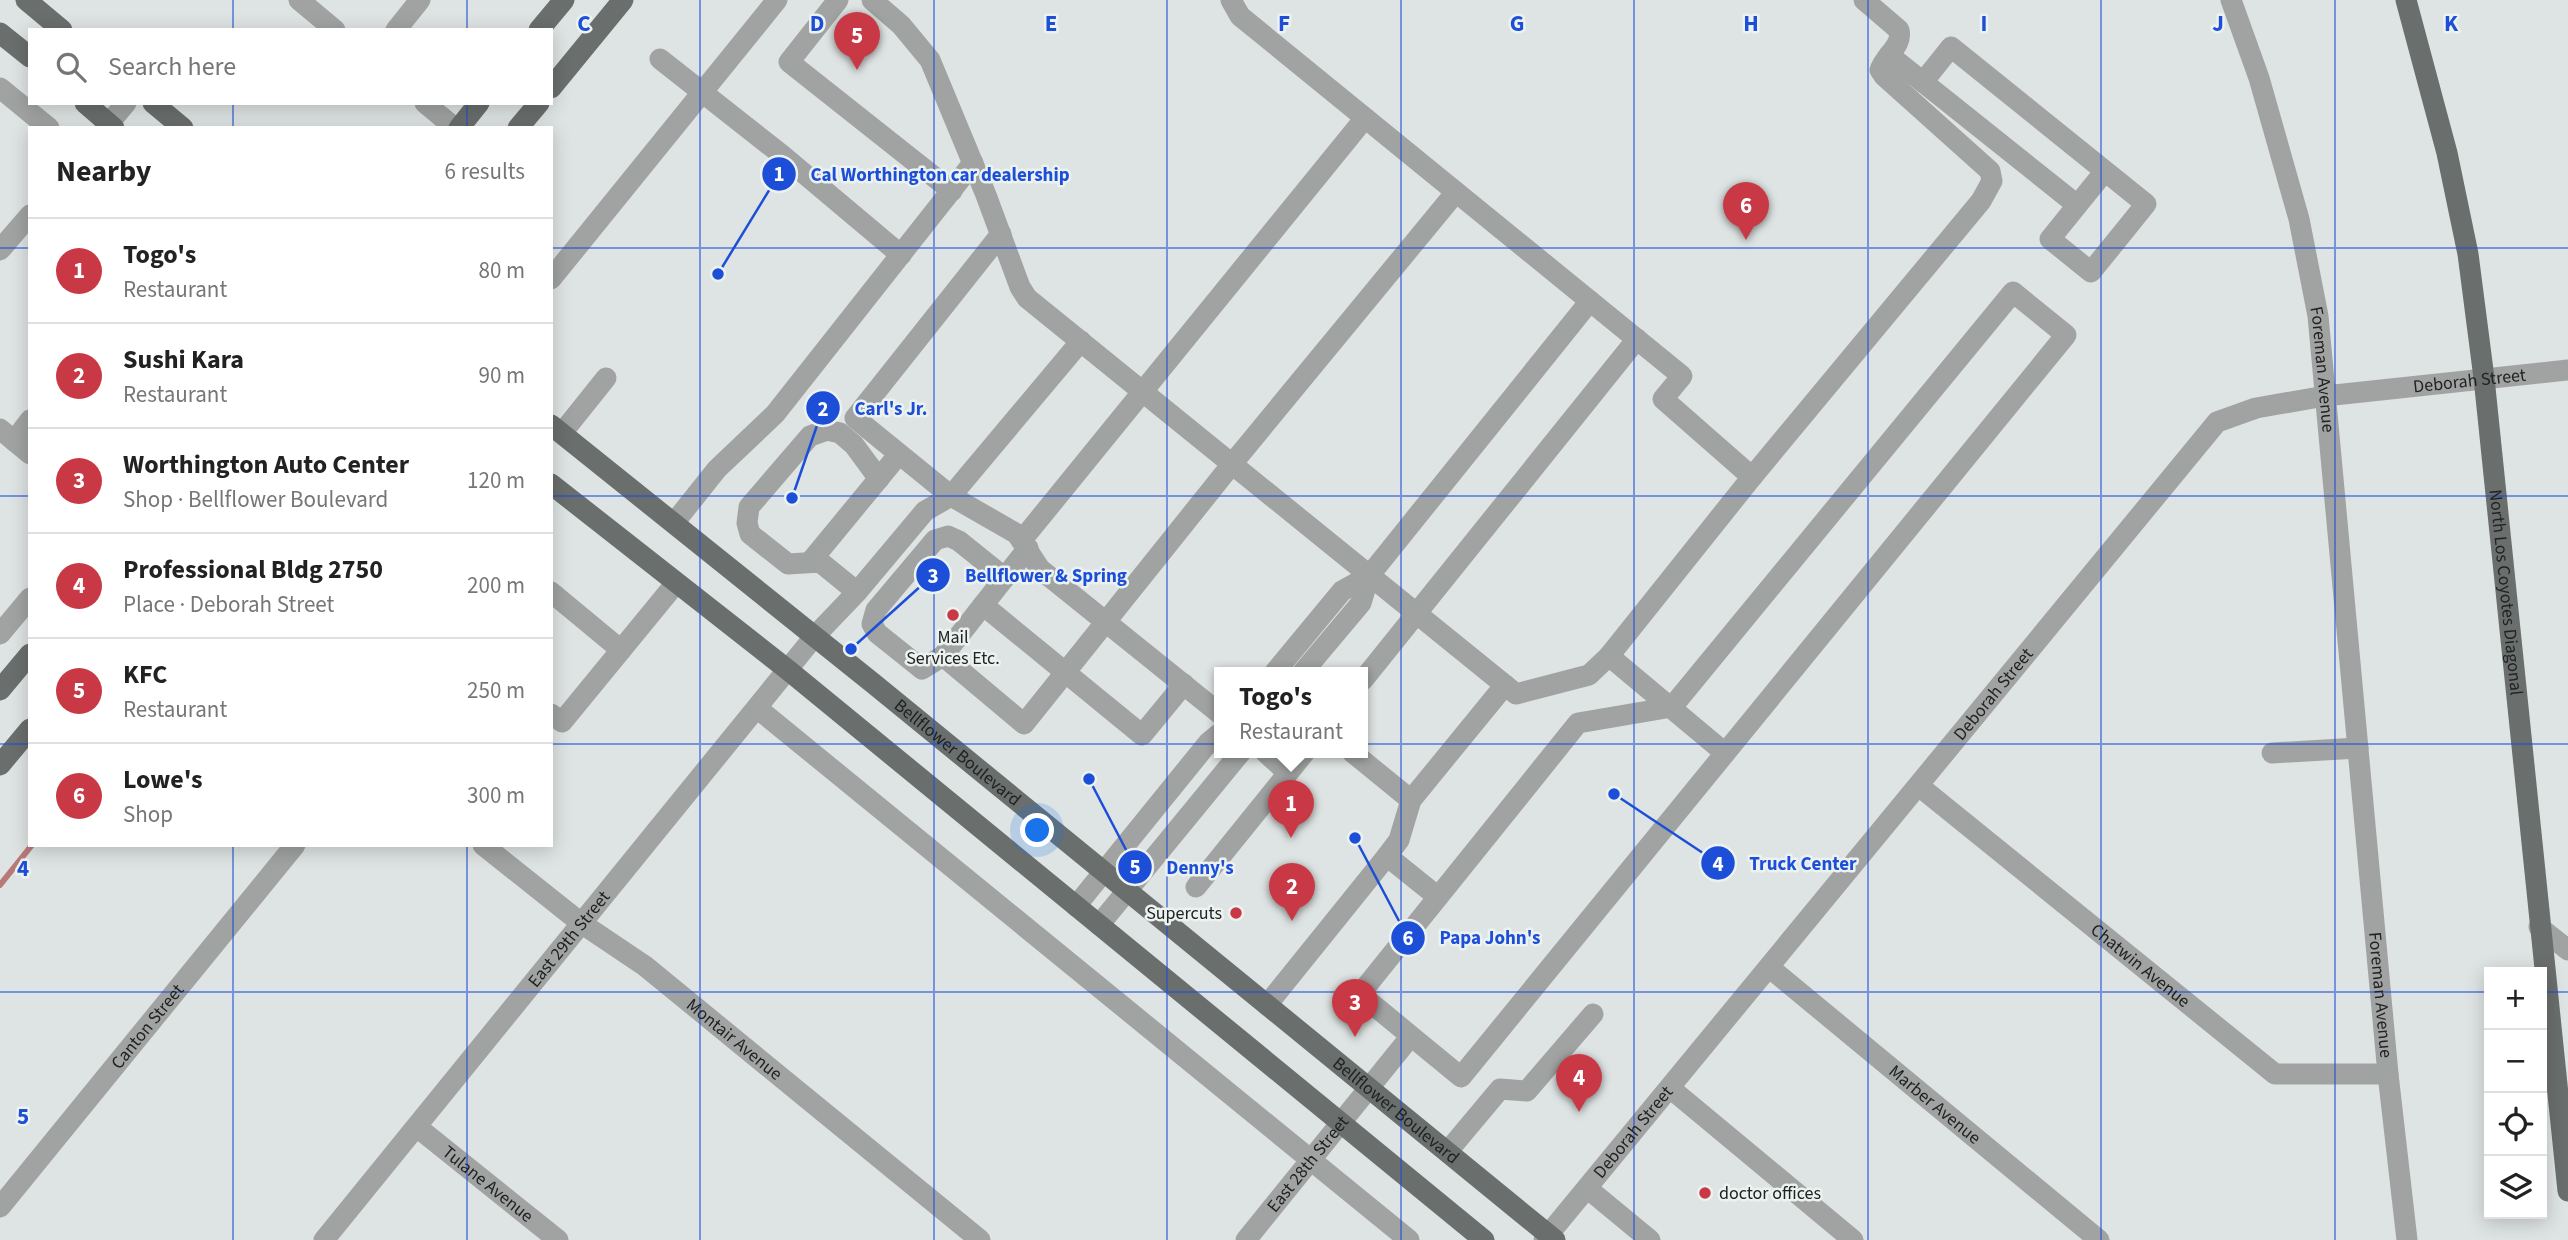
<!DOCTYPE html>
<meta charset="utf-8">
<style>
body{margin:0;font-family:"Source Sans 3",sans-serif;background:#f2f2f2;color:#222}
.controls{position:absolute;right:21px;bottom:21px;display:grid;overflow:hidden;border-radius:0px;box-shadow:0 4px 18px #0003}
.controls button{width:63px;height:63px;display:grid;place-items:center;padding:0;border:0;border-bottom:2px solid #e0e0e0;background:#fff;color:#222;font:35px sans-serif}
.you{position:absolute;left:1038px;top:831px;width:24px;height:24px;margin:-18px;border:5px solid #fff;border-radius:50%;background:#1a73e8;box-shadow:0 0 0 10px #1a73e833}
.badge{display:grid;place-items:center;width:46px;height:46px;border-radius:50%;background:#c93945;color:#fff;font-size:23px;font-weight:700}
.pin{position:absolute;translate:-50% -58px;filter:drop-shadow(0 2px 4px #0008)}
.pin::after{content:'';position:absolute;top:37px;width:24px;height:21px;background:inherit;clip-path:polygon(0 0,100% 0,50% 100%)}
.popup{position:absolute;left:1214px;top:667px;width:154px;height:91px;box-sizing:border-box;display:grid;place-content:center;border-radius:0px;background:#fff;filter:drop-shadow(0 2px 5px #0005);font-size:23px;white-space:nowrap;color:#767676}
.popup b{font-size:26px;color:#222}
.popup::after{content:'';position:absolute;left:50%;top:100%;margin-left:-14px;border:14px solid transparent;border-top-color:#fff}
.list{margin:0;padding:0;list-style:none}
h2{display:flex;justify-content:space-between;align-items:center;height:91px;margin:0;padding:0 28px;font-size:30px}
h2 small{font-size:23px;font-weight:400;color:#767676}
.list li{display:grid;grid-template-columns:46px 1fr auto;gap:21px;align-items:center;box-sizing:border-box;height:105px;padding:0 28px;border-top:2px solid #e0e0e0}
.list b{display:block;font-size:26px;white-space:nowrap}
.list p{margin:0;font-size:23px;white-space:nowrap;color:#767676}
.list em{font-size:23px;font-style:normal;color:#767676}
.icon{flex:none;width:38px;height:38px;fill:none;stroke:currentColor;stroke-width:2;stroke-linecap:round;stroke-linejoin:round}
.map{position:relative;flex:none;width:2568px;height:1240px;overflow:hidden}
.search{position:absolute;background:#fff;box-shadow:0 4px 18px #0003;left:28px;top:28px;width:525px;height:77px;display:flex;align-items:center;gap:18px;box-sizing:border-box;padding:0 24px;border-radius:0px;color:#767676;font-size:26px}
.panel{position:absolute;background:#fff;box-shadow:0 4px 18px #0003;left:28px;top:126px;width:525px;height:721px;border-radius:0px}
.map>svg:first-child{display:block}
</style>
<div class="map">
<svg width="2568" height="1240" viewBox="0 0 2568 1240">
<rect width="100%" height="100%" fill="#dee4e3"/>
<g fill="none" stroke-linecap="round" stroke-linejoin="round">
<path stroke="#b87a78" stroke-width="6" d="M0 885 32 845"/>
<g stroke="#a1a3a2" stroke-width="21">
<path d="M299 0 335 30"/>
<path d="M838 0 789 62 952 191"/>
<path d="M872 0 901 25 930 60 986 195 1020 287 1027 298 1516 694 1589 675 1609 656 1752 477 1663 399 1682 376 1240 16 1231 0"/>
<path id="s1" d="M2231 0 2259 78 2299 219 2318 316 2388 1074 2407 1240"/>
<path d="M396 30 420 0"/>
<path d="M1889 55 2077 205"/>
<path d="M660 59 782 155 901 255"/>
<path d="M1923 82 1951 47 2146 204 2091 272 2050 239 2105 171"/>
<path d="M0 88 49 128"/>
<path d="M425 103 455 128"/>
<path d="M105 128 126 103"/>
<path d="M1001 234 855 418 951 496 1017 534 1040 569 1219 713"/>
<path d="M0 250 30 215"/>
<path d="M551 279 777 0"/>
<path d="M0 429 30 454"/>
<path d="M562 433 606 378"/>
<path d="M14 441 30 420"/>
<path d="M1752 477 1981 201 1992 181 1990 171 1884 76 1880 70C1885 55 1903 46 1899 30L1864 0"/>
<path d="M674 523 717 469 775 414 973 163"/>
<path d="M1022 540 1365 118"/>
<path d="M1028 548 943 656 1024 724 1232 464 1456 192"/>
<path d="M811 561 899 454"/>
<path d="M551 592 621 650"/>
<path d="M857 592 820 562 788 564 750 534 747 523 749 507 810 436 827 430 840 433 854 445 879 479"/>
<path d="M983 605 1142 735 1184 684"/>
<path d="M0 634 30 598"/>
<path d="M943 656 922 669 877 633 872 624 876 610 935 540 948 536 959 541 1005 578"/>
<path d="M1609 656 1725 753"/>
<path d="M1275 672 1342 591 1369 576"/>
<path d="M1303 672 1361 603 1369 576 1590 301"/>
<path d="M1363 680 1637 339"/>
<path d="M757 708 1409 1240"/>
<path d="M551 714 562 722 676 583"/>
<path d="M1265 752 1288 773"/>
<path d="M1352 752 1411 800"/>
<path d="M2272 753 2358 748"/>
<path id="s2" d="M1919 786 2275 1074H2388"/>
<path id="s3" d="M483 845 581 923 645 966 980 1240"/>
<path d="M1387 856 1438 897"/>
<path d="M1196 887 1305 752"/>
<path d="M1076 906 1208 743 1219 734"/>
<path d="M1099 925 1241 752"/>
<path d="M2539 927 2568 950"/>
<path id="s4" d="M1770 968 2099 1240"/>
<path d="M1267 1005 1387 856 1399 840 1411 800 1505 685"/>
<path d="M1670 1088 1853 1240"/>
<path id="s5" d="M417 1127 558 1240"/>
<path d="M1448 1151 1500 1089 1527 1091 1593 1014"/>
<path d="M1587 1188 1650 1240"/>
<path id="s6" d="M0 1207 295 845"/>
<path id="s7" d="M324 1240 814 637 857 592 925 511 951 496 1081 341"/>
<path id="s8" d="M1246 1240 1411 1036 1461 1077 2066 335 2013 292 1672 707 1578 723 1360 994 1411 1036"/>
<path id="s9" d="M1544 1240 2217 422 2256 408 2325 396 2568 370"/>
</g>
<g stroke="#6a6e6d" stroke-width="21">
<path d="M26 0 62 30"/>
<path id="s10" d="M2406 0 2447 153 2468 254 2484 378 2568 1191"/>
<path d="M539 30 564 0"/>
<path d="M0 33 30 57"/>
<path d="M551 88 623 0"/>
<path d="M85 103 114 128"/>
<path d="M153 103 183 128"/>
<path d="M459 128 479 103"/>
<path d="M518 128 539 103"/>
<path id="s11" d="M551 425 874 684 1555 1240"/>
<path d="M551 484 788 670 1484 1240"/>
<path d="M0 690 30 654"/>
<path d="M0 765 30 729"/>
</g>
</g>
<path fill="none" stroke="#1d4ed8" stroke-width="2" stroke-opacity="0.55" d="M233 0V30M467 0V30M700 0V1240M934 0V1240M1167 0V1240M1401 0V1240M1634 0V1240M1868 0V1240M2101 0V1240M2335 0V1240M233 103V128M467 103V128M0 248H30M551 248H2568M0 496H30M551 496H2568M0 744H30M551 744H2568M233 845V1240M467 845V1240M0 992H2489M2542 992H2568"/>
<g fill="#c93945" stroke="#ecf2f0" stroke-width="2.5">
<circle cx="953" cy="615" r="7"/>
<circle cx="1236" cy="913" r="7"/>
<circle cx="1705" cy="1193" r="7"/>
</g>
<g text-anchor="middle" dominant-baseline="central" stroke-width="5" stroke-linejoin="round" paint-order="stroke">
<g font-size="18" fill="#202322" stroke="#ecf2f0">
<text stroke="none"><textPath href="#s1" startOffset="382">Foreman Avenue</textPath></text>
<text stroke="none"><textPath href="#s9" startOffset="1316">Deborah Street</textPath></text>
<text stroke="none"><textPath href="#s10" startOffset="602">North Los Coyotes Diagonal</textPath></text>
<text stroke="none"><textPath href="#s9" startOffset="707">Deborah Street</textPath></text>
<text stroke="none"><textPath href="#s11" startOffset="522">Bellflower Boulevard</textPath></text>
<text stroke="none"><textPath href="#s7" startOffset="388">East 29th Street</textPath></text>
<text stroke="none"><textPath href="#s2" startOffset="285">Chatwin Avenue</textPath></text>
<text stroke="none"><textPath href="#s1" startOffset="1010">Foreman Avenue</textPath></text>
<text stroke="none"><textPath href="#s6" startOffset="233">Canton Street</textPath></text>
<text stroke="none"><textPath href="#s3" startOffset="318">Montair Avenue</textPath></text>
<text stroke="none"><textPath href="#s4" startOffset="214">Marber Avenue</textPath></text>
<text stroke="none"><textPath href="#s11" startOffset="1088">Bellflower Boulevard</textPath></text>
<text stroke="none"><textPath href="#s9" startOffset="140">Deborah Street</textPath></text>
<text stroke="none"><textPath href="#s8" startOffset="98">East 28th Street</textPath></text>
<text stroke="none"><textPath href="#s5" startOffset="91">Tulane Avenue</textPath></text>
</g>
<g font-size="18" fill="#202322" stroke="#ecf2f0">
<text x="953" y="637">Mail<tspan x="953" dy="21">Services Etc.</tspan></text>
<text x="1222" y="913" text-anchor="end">Supercuts</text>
<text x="1719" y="1193" text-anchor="start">doctor offices</text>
</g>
</g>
<g font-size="23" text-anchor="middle" font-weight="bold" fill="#1d4ed8" stroke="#ecf2f0" stroke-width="5" stroke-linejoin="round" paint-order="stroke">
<text x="584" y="31">C</text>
<text x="817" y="31">D</text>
<text x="1051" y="31">E</text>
<text x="1284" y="31">F</text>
<text x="1517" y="31">G</text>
<text x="1751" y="31">H</text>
<text x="1984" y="31">I</text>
<text x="2218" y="31">J</text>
<text x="2451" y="31">K</text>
<text x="23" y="876">4</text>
<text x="23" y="1124">5</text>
</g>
<path fill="none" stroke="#1d4ed8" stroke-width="2.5" d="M718 274L779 174M792 498L823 408M851 649L933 575M1614 794L1718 863M1089 779L1135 867M1355 838L1408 938"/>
<g fill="#1d4ed8" stroke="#ecf2f0" stroke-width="2.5">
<circle cx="718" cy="274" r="7"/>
<circle cx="792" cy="498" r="7"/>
<circle cx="851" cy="649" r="7"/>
<circle cx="1614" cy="794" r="7"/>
<circle cx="1089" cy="779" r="7"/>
<circle cx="1355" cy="838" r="7"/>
<circle cx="779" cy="174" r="18"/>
<circle cx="823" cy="408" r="18"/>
<circle cx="933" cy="575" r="18"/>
<circle cx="1718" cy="863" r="18"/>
<circle cx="1135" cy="867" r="18"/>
<circle cx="1408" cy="938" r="18"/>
</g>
<g font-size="21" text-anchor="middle" font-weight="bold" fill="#fff">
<text x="779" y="181">1</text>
<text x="823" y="416">2</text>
<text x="933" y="583">3</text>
<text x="1718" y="871">4</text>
<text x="1135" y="874">5</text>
<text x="1408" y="945">6</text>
</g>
<g font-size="19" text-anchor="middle" font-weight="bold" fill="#1d4ed8" stroke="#ecf2f0" stroke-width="5" stroke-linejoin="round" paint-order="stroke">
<text x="940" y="181">Cal Worthington car dealership</text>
<text x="891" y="415">Carl's Jr.</text>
<text x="1046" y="582">Bellflower &amp; Spring</text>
<text x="1803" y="870">Truck Center</text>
<text x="1200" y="874">Denny's</text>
<text x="1490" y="944">Papa John's</text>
</g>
</svg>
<div class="controls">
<button>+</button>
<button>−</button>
<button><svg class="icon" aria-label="locate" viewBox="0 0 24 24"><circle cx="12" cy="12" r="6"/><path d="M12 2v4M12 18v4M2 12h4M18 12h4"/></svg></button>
<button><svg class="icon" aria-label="layers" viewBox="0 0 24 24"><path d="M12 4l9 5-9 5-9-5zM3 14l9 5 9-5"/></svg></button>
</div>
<div class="you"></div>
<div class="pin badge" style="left:1291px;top:838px">1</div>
<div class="popup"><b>Togo's</b>Restaurant</div>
<div class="pin badge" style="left:1292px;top:921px">2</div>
<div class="pin badge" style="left:1355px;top:1037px">3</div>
<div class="pin badge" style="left:1579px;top:1112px">4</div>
<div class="pin badge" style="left:857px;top:70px">5</div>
<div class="pin badge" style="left:1746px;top:240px">6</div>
<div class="search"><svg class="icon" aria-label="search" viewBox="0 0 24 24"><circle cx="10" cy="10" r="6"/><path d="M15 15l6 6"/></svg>Search here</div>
<section class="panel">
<h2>Nearby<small>6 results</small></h2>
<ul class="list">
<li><span class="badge">1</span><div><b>Togo's</b><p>Restaurant</p></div><em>80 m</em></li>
<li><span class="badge">2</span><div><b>Sushi Kara</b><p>Restaurant</p></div><em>90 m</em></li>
<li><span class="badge">3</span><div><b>Worthington Auto Center</b><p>Shop · Bellflower Boulevard</p></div><em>120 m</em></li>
<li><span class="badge">4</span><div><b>Professional Bldg 2750</b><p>Place · Deborah Street</p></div><em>200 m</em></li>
<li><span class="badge">5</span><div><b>KFC</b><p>Restaurant</p></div><em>250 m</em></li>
<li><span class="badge">6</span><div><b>Lowe's</b><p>Shop</p></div><em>300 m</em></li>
</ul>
</section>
</div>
